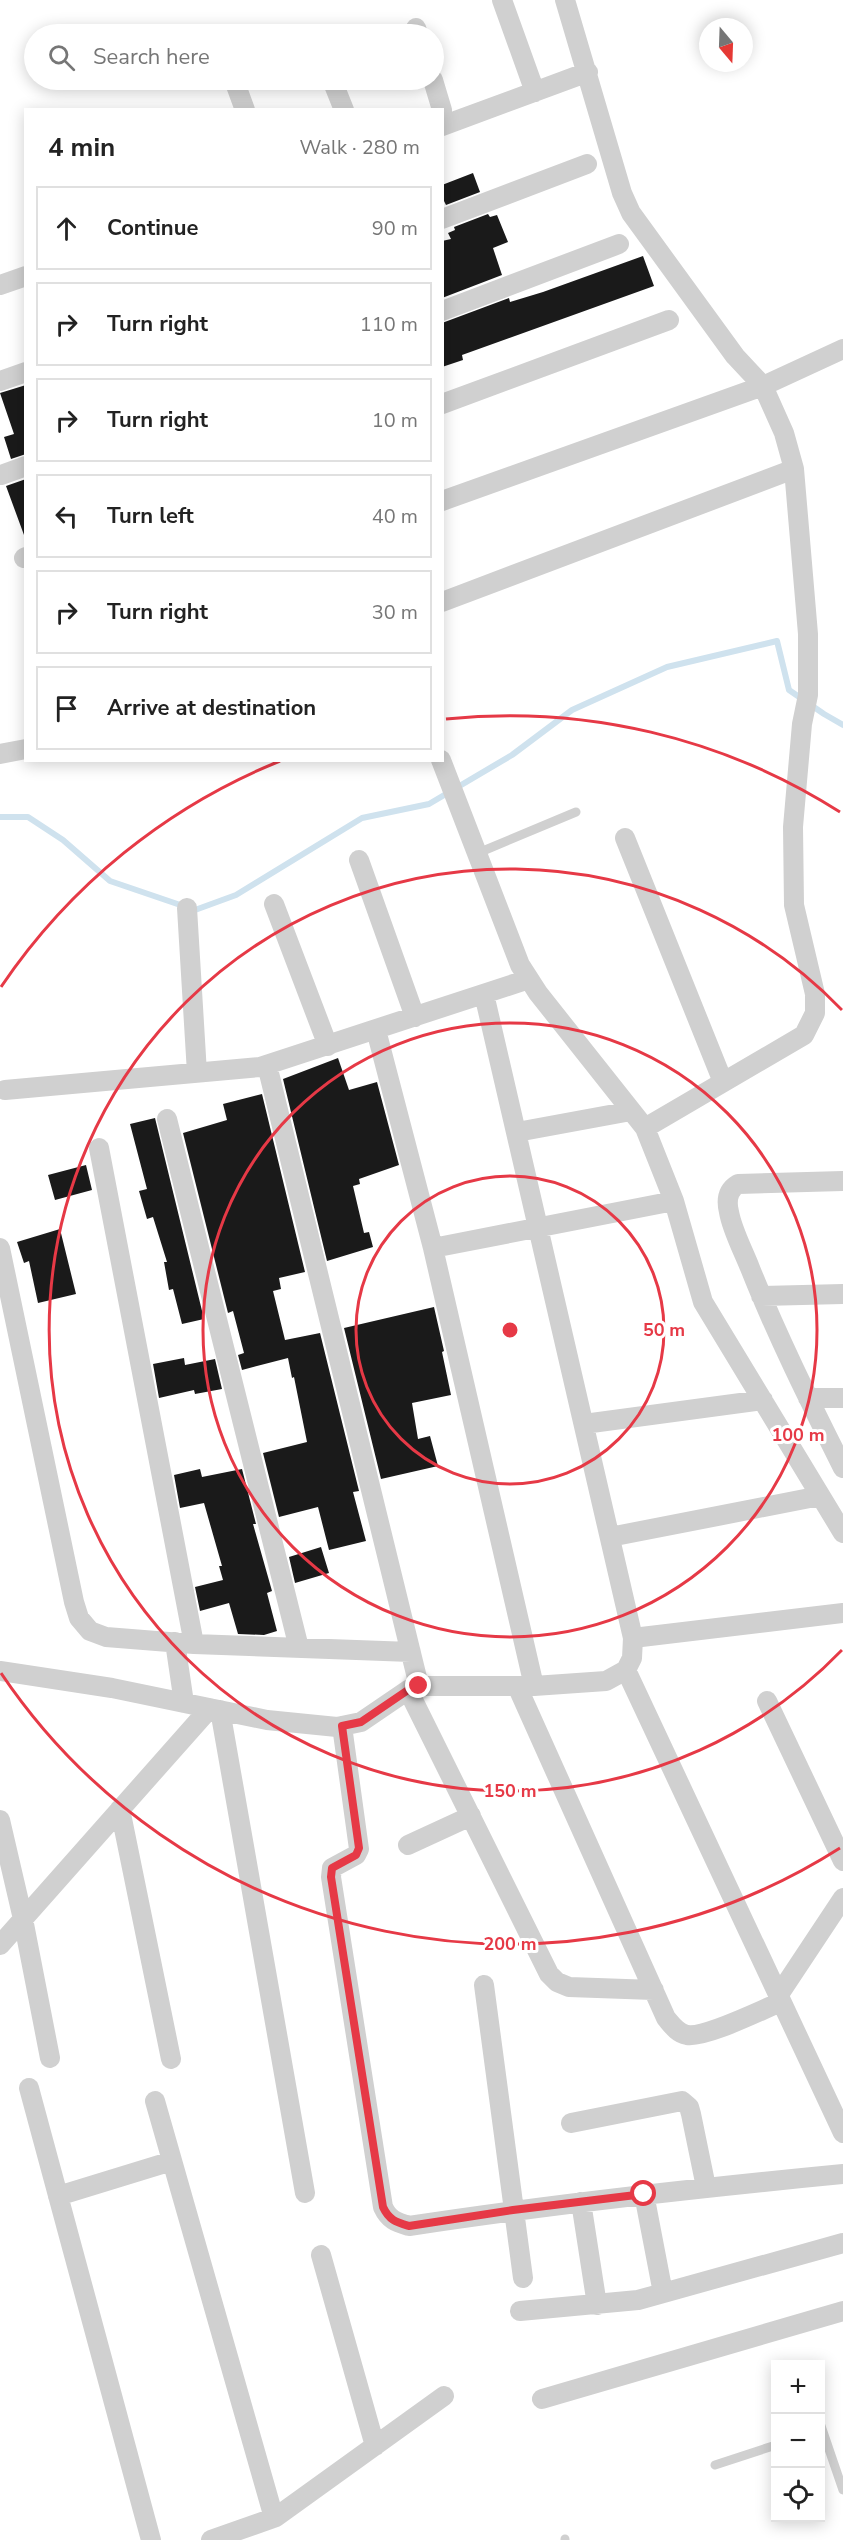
<!DOCTYPE html>
<meta charset="utf-8">
<style>
body{margin:0;font-family:"Nunito Sans",sans-serif;background:#f2f2f2;color:#222}
.controls{position:absolute;right:18px;bottom:18px;display:grid;overflow:hidden;border-radius:0px;box-shadow:0 3px 15px #0003}
.controls button{width:54px;height:54px;display:grid;place-items:center;padding:0;border:0;border-bottom:2px solid #e0e0e0;background:#fff;color:#222;font:30px sans-serif}
.compass{position:absolute;left:699px;top:18px;width:54px;height:54px;border-radius:50%;background:#fff;box-shadow:0 3px 15px #0003;rotate:161deg}
.stop{position:absolute;width:18px;height:18px;margin:-14px;border:4px solid #e63946;border-radius:50%;background:#fff}
.stop.end{background:#e63946;border-color:#fff;box-shadow:0 2px 6px #0008}
.list{margin:0;padding:0;list-style:none}
h2{display:flex;justify-content:space-between;align-items:center;height:78px;margin:0;padding:0 24px;font-size:26px}
h2 small{font-size:20px;font-weight:400;color:#767676}
.list li{display:grid;grid-template-columns:39px 1fr auto;gap:18px;align-items:center;box-sizing:border-box;height:84px;margin:0 12px 12px;padding:0 12px;border:2px solid #e0e0e0;border-radius:0px}
.list b{display:block;font-size:22px;white-space:nowrap}
.list em{font-size:20px;font-style:normal;color:#767676}
.icon{flex:none;width:33px;height:33px;fill:none;stroke:currentColor;stroke-width:2;stroke-linecap:round;stroke-linejoin:round}
.map{position:relative;flex:none;width:843px;height:2540px;overflow:hidden}
.search{position:absolute;background:#fff;box-shadow:0 3px 15px #0003;left:24px;top:24px;width:420px;height:66px;display:flex;align-items:center;gap:15px;box-sizing:border-box;padding:0 21px;border-radius:33px;color:#767676;font-size:22px}
.panel{position:absolute;background:#fff;box-shadow:0 3px 15px #0003;left:24px;top:108px;width:420px;height:654px;border-radius:0px}
.map>svg:first-child{display:block}
</style>
<div class="map">
<svg width="843" height="2540" viewBox="0 0 843 2540">
<rect width="100%" height="100%" fill="#fff"/>
<g fill="none" stroke-linecap="round" stroke-linejoin="round">
<path stroke="#cfe2ee" stroke-width="6" d="M0 817H28L63 840 110 881 195 910 236 895 362 818 429 804 512 755 572 710 667 667 777 641 789 690 824 714 843 725"/>
</g>
<path fill="#1a1a1a" d="M473 173 480 192 446 205 442 197V185Z
M488 214 490 217 497 215 508 242 493 248 502 275 442 298V241L451 239 448 233 455 230 454 227Z
M643 256 654 286 462 355 463 360 442 367V323L509 298 510 302 543 292Z
M26 385V454L11 459 4 437 14 434 0 393Z
M26 479V535H24L6 486Z
M338 1058 349 1090 377 1082 399 1165 359 1179 360 1184 353 1186 364 1233 369 1232 373 1247 327 1261 283 1079Z
M262 1094 305 1272 279 1278 281 1289 273 1291 285 1340 320 1333 359 1491 353 1492 366 1541 329 1550 318 1507 279 1517 263 1453 307 1442 294 1377 292 1378 288 1358 242 1370 238 1355 244 1353 233 1311 228 1313 183 1133 227 1120 223 1104Z
M155 1118 204 1319 182 1324 173 1289 169 1290 164 1262H167L153 1217 147 1219 139 1191 147 1189 130 1124Z
M86 1165 92 1190 55 1200 48 1175Z
M60 1229 76 1294 38 1303 29 1261 24 1263 17 1242Z
M434 1307 444 1351 442 1352 451 1395 412 1403 418 1439 430 1436 438 1466 381 1479 344 1328Z
M184 1358 185 1365 215 1359 222 1389 195 1394 194 1390 159 1398 153 1364Z
M200 1469 202 1477 242 1469 256 1524H253L272 1591 267 1593 277 1631 264 1635 238 1634 229 1603 200 1611 195 1587 223 1580 219 1566H222L204 1503 180 1508 174 1475Z
M321 1547 329 1573 295 1583 289 1557Z"/>
<g fill="none" stroke-linecap="round" stroke-linejoin="round">
<path stroke="#d0d0d0" stroke-width="9" d="M478 853 576 812
M820 2423 843 2490
M715 2465 776 2445
M565 2539V2540"/>
<path stroke="#d0d0d0" stroke-width="20" d="M502 0 535 92
M565 0 622 193 631 213 735 356 763 386 784 433 794 469 808 634V695L802 724 793 827 794 905 815 994V1013L804 1035 645 1128
M416 28 418 34
M234 80 245 110
M332 80 344 110
M433 80 442 110
M442 126 588 72
M442 219 587 164
M0 285 26 276
M442 311 619 244
M0 381 26 372
M442 404 669 320
M1 475 26 466
M442 501 763 386 843 349
M24 558 26 557
M442 602 794 469
M0 754 26 749
M441 760 520 965 538 993 645 1128 674 1201 703 1302 843 1533
M625 838 723 1082
M359 860 415 1017
M274 904 328 1046
M187 908 197 1073
M376 1030 433 1248 534 1686
M267 1065 419 1686
M5 1090 260 1067 529 979
M167 1119 299 1648
M517 1132 631 1111
M99 1148 194 1644
M843 1181 738 1184C728 1190 726 1200 729 1212 732 1230 743 1250 750 1268 777 1336 810 1402 843 1468
M0 1248 74 1602 79 1618 90 1631 106 1637 194 1644 411 1652
M433 1248 674 1201
M761 1296 843 1294
M808 1398H843
M584 1424 763 1400
M610 1537 820 1496
M633 1638 843 1613
M175 1642 184 1703
M626 1670 843 2133
M0 1671 112 1688 267 1720 337 1727 361 1722 408 1690 419 1686H534L606 1681 626 1670 632 1658 633 1638 484 994
M517 1686 666 2018C672 2025 677 2033 687 2035 706 2038 761 2010 781 2002
M408 1690 549 1974 557 1982 569 1987 654 1990
M767 1701 843 1861
M220 1710 305 2193
M342 1726 359 1849 356 1855 332 1868 331 1877 383 2207C389 2220 396 2222 409 2226 553 2204 698 2188 843 2174
M120 1809 171 2059
M0 1820 23 1919 50 2058
M408 1845 471 1816
M0 1945 210 1708
M484 1985 523 2278
M778 1996 843 1898
M29 2088 151 2540
M155 2101 274 2518
M571 2123 682 2101 689 2107 691 2114 706 2187
M644 2194 663 2293
M58 2196 172 2161
M581 2202 597 2305
M321 2255 375 2446
M520 2311 638 2300 843 2243
M542 2399 843 2311
M211 2540 276 2517 444 2396"/>
</g>
<g fill="none" stroke-linecap="round" stroke-linejoin="round">
<path stroke="#e63946" stroke-width="8" d="M419 1686 408 1690 361 1722 342 1726 359 1848 356 1855 332 1868 331 1877 383 2207C389 2220 396 2222 409 2226L513 2210 644 2194"/>
</g>
<g fill="none" stroke="#e63946" stroke-width="3">
<circle cx="510" cy="1330" r="154"/>
<circle cx="510" cy="1330" r="307"/>
<path d="M842 1650A461 461 0 1 1 842 1010"/>
<path d="M840 1848A614 614 0 0 1 1 1673M1 987A614 614 0 0 1 280 761M446 719A614 614 0 0 1 840 812"/>
</g>
<circle cx="510" cy="1330" r="9" fill="#e63946" stroke="#fff" stroke-width="3"/>
<g font-size="18" text-anchor="middle" font-weight="bold" fill="#e63946" stroke="#fff" stroke-width="6" stroke-linejoin="round" paint-order="stroke">
<text x="664" y="1336">50 m</text>
<text x="798" y="1441">100 m</text>
<text x="510" y="1797">150 m</text>
<text x="510" y="1950">200 m</text>
</g>
</svg>
<div class="controls">
<button>+</button>
<button>−</button>
<button><svg class="icon" aria-label="locate" viewBox="0 0 24 24"><circle cx="12" cy="12" r="6"/><path d="M12 2v4M12 18v4M2 12h4M18 12h4"/></svg></button>
</div>
<svg class="compass" viewBox="-18 -18 36 36"><path d="M0-13l5 13h-10z" fill="#e53935"/><path d="M0 13l5-13h-10z" fill="#767676"/></svg>
<div class="stop" style="left:644px;top:2194px"></div>
<div class="stop end" style="left:419px;top:1686px"></div>
<div class="search"><svg class="icon" aria-label="search" viewBox="0 0 24 24"><circle cx="10" cy="10" r="6"/><path d="M15 15l6 6"/></svg>Search here</div>
<section class="panel">
<h2>4 min<small>Walk · 280 m</small></h2>
<ul class="list">
<li><svg class="icon" aria-label="ahead" viewBox="0 0 24 24"><path d="M12 20V5M6 11l6-6 6 6"/></svg><div><b>Continue</b></div><em>90 m</em></li>
<li><svg class="icon" aria-label="right" viewBox="0 0 24 24"><path d="M7 20v-9h11M14 6l5 5-5 5"/></svg><div><b>Turn right</b></div><em>110 m</em></li>
<li><svg class="icon" aria-label="right" viewBox="0 0 24 24"><path d="M7 20v-9h11M14 6l5 5-5 5"/></svg><div><b>Turn right</b></div><em>10 m</em></li>
<li><svg class="icon" aria-label="left" viewBox="0 0 24 24"><path d="M17 20v-9H6M10 6l-5 5 5 5"/></svg><div><b>Turn left</b></div><em>40 m</em></li>
<li><svg class="icon" aria-label="right" viewBox="0 0 24 24"><path d="M7 20v-9h11M14 6l5 5-5 5"/></svg><div><b>Turn right</b></div><em>30 m</em></li>
<li><svg class="icon" aria-label="arrive" viewBox="0 0 24 24"><path d="M6 21V4h12l-3 4 3 4H6"/></svg><div><b>Arrive at destination</b></div></li>
</ul>
</section>
</div>
